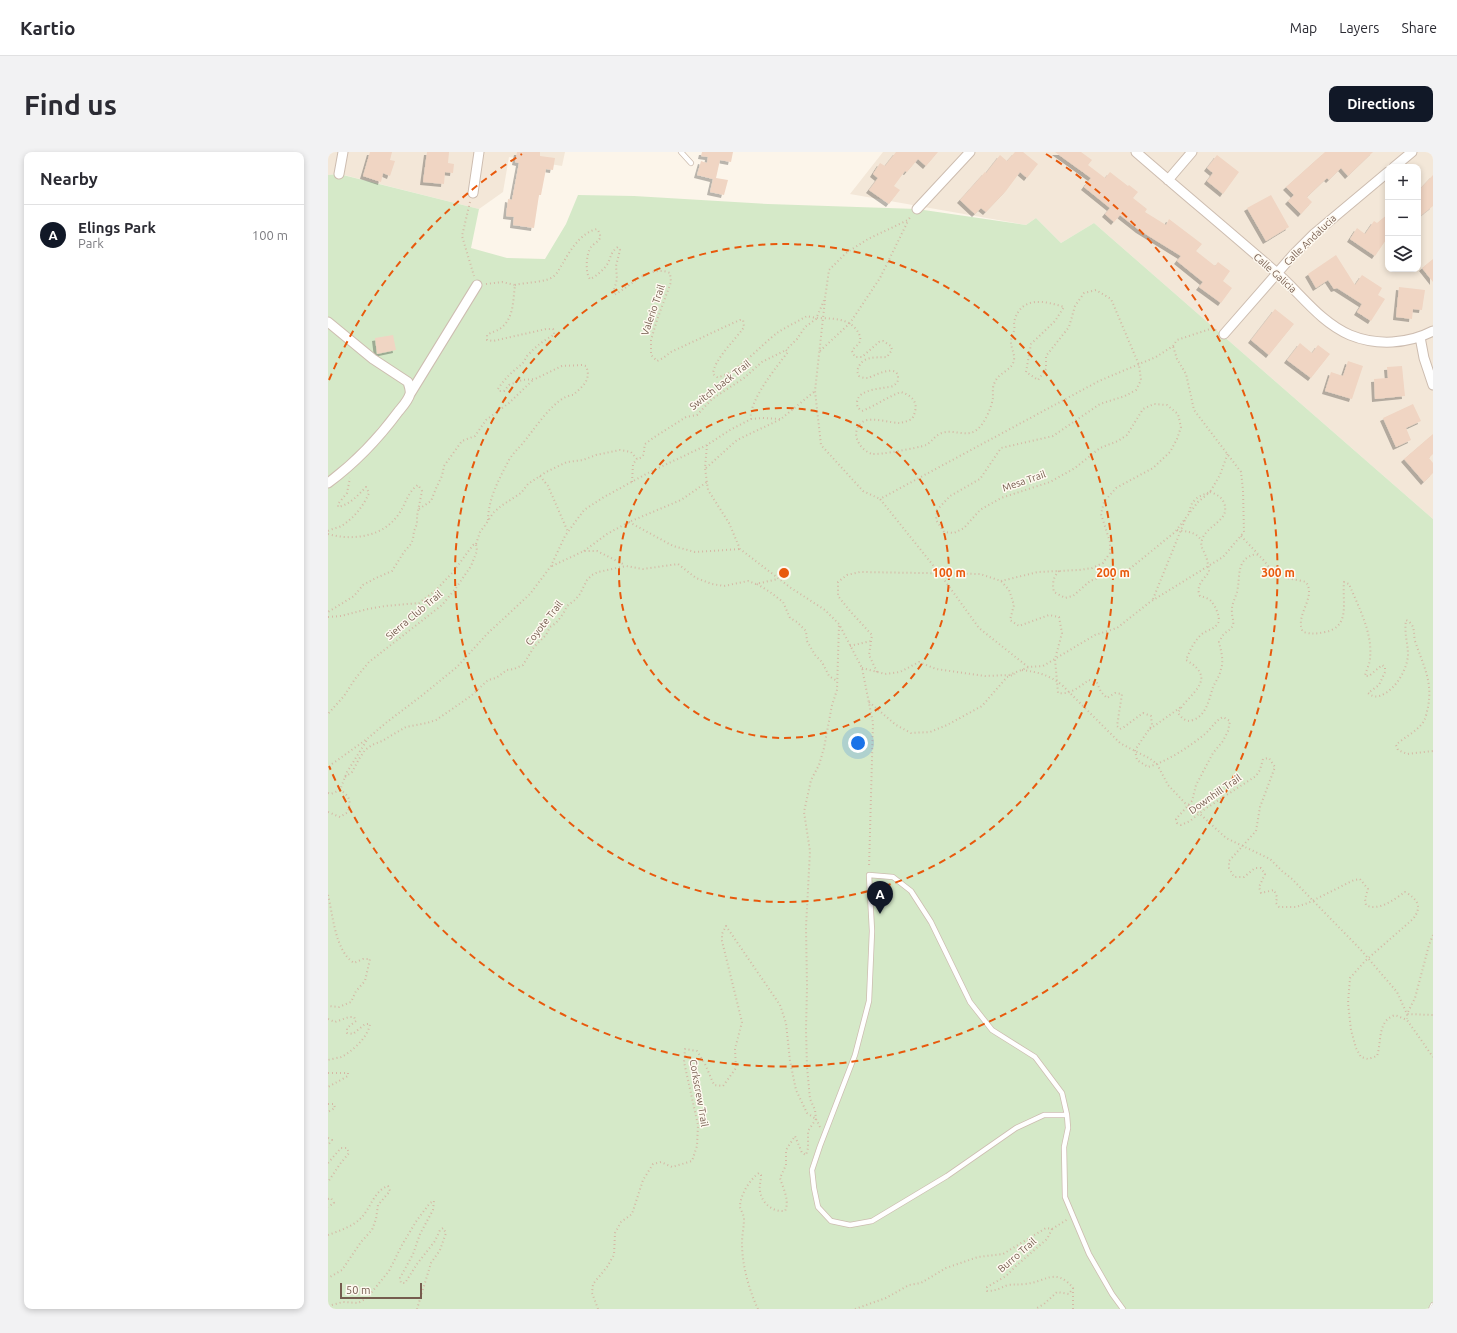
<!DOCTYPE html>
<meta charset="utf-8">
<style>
body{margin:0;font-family:Ubuntu,sans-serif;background:#f2f2f3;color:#2b2b33}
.controls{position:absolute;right:12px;top:12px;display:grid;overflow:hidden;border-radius:8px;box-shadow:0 2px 6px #0003}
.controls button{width:36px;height:36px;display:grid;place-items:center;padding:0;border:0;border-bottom:1px solid #e1e1e2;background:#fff;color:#2b2b33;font:20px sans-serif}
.scale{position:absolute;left:12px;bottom:10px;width:82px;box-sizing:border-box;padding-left:4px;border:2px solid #755c4e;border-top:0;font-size:11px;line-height:14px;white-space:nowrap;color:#755c4e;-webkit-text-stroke:3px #fef9f0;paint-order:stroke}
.you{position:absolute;left:530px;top:591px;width:14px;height:14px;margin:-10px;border:3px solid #fff;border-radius:50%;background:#1a73e8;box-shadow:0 0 0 6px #1a73e833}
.badge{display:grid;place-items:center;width:26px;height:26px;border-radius:50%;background:#111827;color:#fff;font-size:13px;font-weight:700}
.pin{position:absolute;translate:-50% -33px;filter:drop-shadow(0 1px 2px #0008)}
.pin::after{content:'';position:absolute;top:21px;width:14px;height:12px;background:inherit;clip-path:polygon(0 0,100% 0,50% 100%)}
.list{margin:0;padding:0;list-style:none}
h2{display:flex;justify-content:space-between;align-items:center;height:52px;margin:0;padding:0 16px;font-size:17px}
h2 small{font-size:13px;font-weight:400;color:#7c7c81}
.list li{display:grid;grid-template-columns:26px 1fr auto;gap:12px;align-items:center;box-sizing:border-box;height:60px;padding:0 16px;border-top:1px solid #e1e1e2}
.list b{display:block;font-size:15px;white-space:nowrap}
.list p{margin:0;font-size:13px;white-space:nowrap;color:#7c7c81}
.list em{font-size:13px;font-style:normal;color:#7c7c81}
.icon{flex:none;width:22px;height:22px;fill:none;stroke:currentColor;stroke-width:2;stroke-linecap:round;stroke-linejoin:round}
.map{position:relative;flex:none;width:1105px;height:1157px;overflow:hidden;border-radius:8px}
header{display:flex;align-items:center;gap:24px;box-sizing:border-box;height:56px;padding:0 20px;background:#fff;border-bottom:1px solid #e1e1e2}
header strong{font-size:19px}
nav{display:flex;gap:22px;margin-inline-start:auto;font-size:14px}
.intro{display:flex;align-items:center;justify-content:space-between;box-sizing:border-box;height:96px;padding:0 24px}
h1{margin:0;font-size:28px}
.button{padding:10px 18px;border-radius:8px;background:#111827;color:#fff;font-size:14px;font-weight:700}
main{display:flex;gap:24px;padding:0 24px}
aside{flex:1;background:#fff;border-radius:8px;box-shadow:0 2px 6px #0003}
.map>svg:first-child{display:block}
</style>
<header>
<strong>Kartio</strong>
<nav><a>Map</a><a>Layers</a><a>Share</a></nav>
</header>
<div class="intro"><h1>Find us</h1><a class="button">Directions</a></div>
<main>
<aside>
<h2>Nearby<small></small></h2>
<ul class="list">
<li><span class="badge">A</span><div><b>Elings Park</b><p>Park</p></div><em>100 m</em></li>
</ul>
</aside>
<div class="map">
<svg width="1105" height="1157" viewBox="0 0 1105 1157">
<defs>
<filter id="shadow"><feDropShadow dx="-3" dy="3" stdDeviation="0" flood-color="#0004"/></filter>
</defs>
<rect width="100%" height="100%" fill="#fcf5ea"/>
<path fill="#f3e7d8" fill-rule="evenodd" d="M0 0H237L234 14 181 5 175 40 151 57 12 22 0 23Z
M555 0H1105V367L766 71 733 91 708 66 698 73 522 42ZM1060 15H1090V117H1060Z"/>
<path fill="#d5e9c8" d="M11 22 151 57 143 96 179 106 217 107 238 72 250 43 306 44 440 52 589 57 698 73 708 66 733 91 766 71 1105 367V1157H0V23Z"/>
<path fill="#f0d5c3" filter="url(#shadow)" d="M42 0H64L62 8 67 9 62 24 55 21 53 30 35 24Z
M99 0H121L120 11 126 12 125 21 117 20 116 32 95 30Z
M189 0H212V4L227 6 225 18 218 17 213 43H211L206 76 185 73 186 65 178 64 180 47 184 48 191 11 187 10Z
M374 0H405L403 10 392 8 388 26 400 28 396 43 382 40 385 27 369 23 373 9 379 11 380 5 373 4Z
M568 0H610L598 14 590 7 579 20 577 19 566 34 572 38 561 52 541 38 550 26 545 22 552 11 557 14Z
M687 0H695L710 12 699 26 692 20 678 39 658 60 653 56 647 62 632 48 657 20 658 21 672 3 679 9Z
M727 0H753L764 8 760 13 777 26 782 20 800 34 801 33 810 40 805 46 819 57 817 60 838 73 841 67 874 92 868 99 887 114 890 110 902 119 895 129 904 136 893 151 871 135 875 130 849 109 853 104 811 78 792 63 786 70 777 62 782 56 756 35 763 26Z
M997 0H1045L1020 24 1013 16 1001 28 999 26 979 45 984 50 973 62 960 49 966 43 958 35Z
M889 3 911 20 895 42 879 29 885 21 879 16Z
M1105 23V54L1090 66V39Z
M943 43 961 75 938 89 919 56Z
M1060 62V85L1047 104 1022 87 1029 76 1037 82 1046 69 1049 71Z
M1008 103 1027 133 1034 123 1054 136 1050 143 1057 147 1043 169 1029 160 1034 152 1009 136 1006 137 1000 128 988 136 980 122Z
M1105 107V130L1094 116Z
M1071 135 1097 138 1094 158 1085 157 1084 167 1068 165Z
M947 157 966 172 941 203 923 188Z
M65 183 68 198 49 202 47 186Z
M972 191 984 201 990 193 1002 202 983 226 959 208Z
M1020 209 1035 214 1024 247 997 239 1003 220 1015 224Z
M1074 214 1077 244 1047 247 1046 227 1060 226 1059 215Z
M1085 252 1093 269 1078 276 1083 288 1068 295 1055 266Z
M1105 282V302L1101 306 1105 311V321L1096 330 1076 307Z"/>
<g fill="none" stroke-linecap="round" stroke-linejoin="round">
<defs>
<path id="service" d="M353 0 363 11
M739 963 734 941 707 905 664 878 642 850 603 770 583 739 565 725 541 723 544 779 541 849 527 903 492 994 484 1018 486 1036 490 1055 503 1069 522 1073 544 1069 619 1024 688 976 716 963H739L740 976 736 995 737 1045 761 1102 784 1142 795 1157
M1103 1157 1105 1153"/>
<path id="minor" d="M808 0C854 40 902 80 949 121 973 142 992 170 1022 183 1049 194 1080 192 1105 179
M1066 15 1084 0
M11 22 15 0
M840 28 864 0
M145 41 151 0
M589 57 642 0
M0 170 45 207 80 230C81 234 83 238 82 242 80 249 74 255 70 260 50 287 27 311 0 331
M896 182 965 103 986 82 1060 20
M1092 185 1096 206 1105 233
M82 242 149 133"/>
</defs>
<use href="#service" stroke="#cdbdb0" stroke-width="6"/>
<use href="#minor" stroke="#cdbdb0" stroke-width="11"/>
<path stroke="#d5b8a5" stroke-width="2" stroke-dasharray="1 3" stroke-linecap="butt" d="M142 50 134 84 146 124
M158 132 174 130 187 133C185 148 186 166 173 176 169 179 164 180 159 183V188L165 189 218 177H225L226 179V183C216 188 207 195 199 204 197 207 196 210 194 212 184 220 177 226 170 237L171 239H176L181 233 194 228 207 227 234 214 254 213 258 214C264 228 254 235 245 243 227 244 206 278 195 291 190 297 185 301 181 308 171 327 160 347 160 369L165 361 173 354 193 341 200 332 218 320 239 310 255 308 268 303 292 298 303 300 309 307C318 305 315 300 317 292L325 286 358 265 369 263 384 247 416 226 434 210 458 198
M187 133C198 130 218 131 226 124 230 121 232 115 235 111 242 98 254 80 269 77 277 88 268 89 263 95 258 102 257 121 262 127 269 124 278 116 281 109 283 103 284 99 290 95L292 98 288 114 289 127 286 138V143C302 135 321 112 342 121L343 130 329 168 323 188V203L329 209 335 206 343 200 405 171 412 168H415L416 175 414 178C405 190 386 208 385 222L389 225C406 224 434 192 449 181 458 175 469 170 479 164 495 169 515 162 528 177 531 181 533 185 532 189 531 193 526 195 524 199L527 205H534L551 190 555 189 563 194 564 198 559 205C546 206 534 203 529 219L531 224C534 226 537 226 540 226 546 224 571 210 570 227 570 230 568 232 565 234 556 237 529 236 529 251 529 255 531 257 534 259 547 254 559 245 573 240 588 245 591 254 584 267 580 269 576 270 572 271 562 271 545 265 536 269 531 272 529 276 528 281 528 290 535 299 544 302 551 303 590 296 598 293 604 290 607 283 614 281 625 277 638 285 647 279 656 274 664 255 665 245 665 240 664 235 667 230 671 220 684 219 686 208 687 202 683 196 683 190 683 186 685 183 686 179 687 176 686 172 686 170 693 143 717 149 736 155L727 169 703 192 698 220 710 228 718 217V204L741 175 747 154 756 141 768 138 783 147 811 213 813 228 808 238 797 244 772 252 725 284 673 296 652 327 622 344 609 358 608 368 616 380 626 381 636 376 652 358 673 346 722 330 747 316 772 296 790 289 799 283 815 257 826 252 839 253 850 262 853 275 849 287 842 300 825 316 788 336 776 350 773 362 782 390V401L775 411 764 416 751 418 710 420 673 429
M497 148 487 239 493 293 535 339 552 347
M492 199 522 171 552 126 580 69
M423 267 434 266 452 267
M379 293 377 316 380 338 401 371 412 397 463 436 497 458 511 472 534 516 545 571 541 716
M378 316 409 288 453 267 487 239
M212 324 220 334 240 380
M304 330 305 312 309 307
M91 357 103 349 109 334 114 324 116 314 134 289 147 284 158 268 181 251 206 227
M861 360 864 351 870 345 882 340 892 323 900 301
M301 370 345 394 367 400 412 397
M849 378C859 380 867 379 873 388
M0 379C5 376 11 376 15 373 27 365 36 353 41 341L38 335C29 344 23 352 10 355V352L19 341 22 326
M0 382C24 389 55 385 70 363 78 353 79 340 90 333L94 339 89 364V372L86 379 85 387 83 392 76 400 64 419 48 426 35 433 26 444 0 460
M913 384 930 402
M148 392 152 380 160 369
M256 399 279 382 301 370 353 348 379 330
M224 414 256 399H269L297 413
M731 419C725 425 724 432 726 440L737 446 745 444 762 429 773 425 790 423 799 419 847 380 870 350 882 340C888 342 894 345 896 351 903 369 878 373 874 388 871 395 878 401 879 408 880 412 881 416 881 420 876 427 867 434 872 444 876 445 880 446 883 449 887 453 893 466 890 471 887 477 882 477 877 480 868 485 862 498 858 508 893 528 858 543 850 561 854 566 858 571 865 568 879 563 881 547 885 535 888 529 892 523 893 517 896 508 893 499 891 490 893 487 894 484 896 482 899 479 903 478 905 473 906 469 904 465 904 461 903 453 907 447 909 440 913 424 907 407 928 402 936 406 938 413 945 419 953 427 968 427 978 430 989 446 966 463 975 480 983 482 988 482 997 480 1023 475 1014 450 1016 430L1021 432C1030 454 1045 481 1042 506 1042 512 1038 518 1037 524H1041L1054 513 1057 515V520L1051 533 1040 541C1046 546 1050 545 1056 542 1069 535 1079 517 1080 503 1080 491 1076 482 1078 468 1088 473 1085 480 1087 489 1095 513 1105 529 1100 555 1099 559 1098 565 1096 569 1089 580 1076 585 1068 593L1070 598 1079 602 1105 599
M429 432 442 440 455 450 462 466 469 470 478 479 479 489 487 503 494 510 501 524 509 529
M825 447 857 368
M0 465 13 464 40 457 57 454 91 451 108 438 125 420 145 393 148 392 149 399 143 414 128 436 114 453 41 510 27 527 16 544 0 562
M522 494 543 489
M700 515 651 476 612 422 552 347 771 229 828 205 845 194 849 188 885 176 888 178
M534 516 557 522 572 520 591 510 608 517 657 524 681 523 701 515 715 514 767 483 789 476 822 450 895 405 916 380 915 338 913 320 866 258 858 222 849 207 845 194
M694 518C710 520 721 523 734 533L792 591 803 597 821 606 829 612 840 633 857 651 872 662 898 686 942 707 954 719 964 727 1033 798 1069 840 1079 862V867
M549 520 541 503 544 483 522 459 510 444V430L519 423 532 420 652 422 673 429 681 438 686 453 682 468 691 474 721 463 731 465 734 481 727 507 730 541C742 543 751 535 761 528L769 531 773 540 779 546 787 541 794 542 789 574 792 577 796 575 815 561 823 564 824 573 807 598 809 608 820 615C840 609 861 595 877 582 884 576 887 569 895 565L902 569 900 579 895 589 885 601 868 633 864 649 848 667 849 671 853 673 862 669 877 657 928 624 932 618 935 607 941 606 947 615 932 655 928 679 901 709V716L906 725H916L927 716H933L937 722 931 735 933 741 946 738 949 745 948 751 951 755H968L980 751 1026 728 1032 727 1040 737 1037 747 1038 753C1050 760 1067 747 1077 740 1089 747 1095 754 1085 767L1037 809 1022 826 1020 851 1023 878 1028 896 1033 905 1040 907 1049 904C1054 889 1049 869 1067 863L1079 868 1105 905
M541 550 568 573 583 581 602 580 619 573 654 554 679 525 687 522
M822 577 853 555
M4 612 39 587 59 570 92 545 129 515 159 482 202 442 223 414 237 384 256 358 276 345 320 321 379 293 402 278 423 267C420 250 449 214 460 200L458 198 469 187 477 175 488 167 497 146 501 118 518 101 540 87 580 68 583 64
M17 625 24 620 31 607 37 598 44 593 54 589 78 575 99 571 108 568 143 544 160 528 168 526 179 518 186 517 195 513 206 495 218 483 222 475 228 471 235 462 239 454 247 448 252 442 259 428 264 423 270 420 298 414 315 417 350 412 368 426 384 432 396 434 420 429 428 432 450 427
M0 641 3 642 12 638 19 620 39 588
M0 660 12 665 20 660C23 649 22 644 12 638
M0 743C5 763 7 799 26 811L35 807H42L37 829 28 839 23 850 11 855 0 854
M1105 783 1101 793 1087 846 1079 862 1105 863
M0 867 7 870 21 865H26L28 869 19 876V881L25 882 37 872H42C40 885 24 900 13 905 9 906 4 907 0 908
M0 921H20V924L0 935
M0 952H6L7 956 0 960
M492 975 488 967 487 958 482 947 479 915 478 878 479 835 478 775 482 699 476 660 483 628 491 613 496 596 504 553 509 538 511 472
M0 986 4 988 0 993
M0 1011 13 996H19L21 1001 12 1012 0 1030
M0 1047 3 1046 6 1051 0 1055
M724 1077 740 1067
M0 1083C11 1079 26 1074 34 1065 43 1055 46 1039 60 1034L62 1039 50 1053 48 1067 44 1078 33 1090 14 1118 0 1126
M745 1136V1157
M0 1154 15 1150 30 1151 39 1146 61 1119 74 1093 89 1068 102 1051 106 1049 105 1058 92 1082 85 1102 72 1126 73 1131H77L89 1112 107 1089 112 1078 115 1076 118 1081 112 1098 103 1111 89 1157
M270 1157 264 1141 265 1132 279 1115 286 1103 287 1081 293 1070 304 1062 315 1028 325 1012 333 1010 344 1015 364 1009 369 994 370 973 356 910 357 897 369 899 377 912 386 933 395 934 408 916 407 897 414 870 394 789V782L398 774 452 853 458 871 462 909 468 938 479 961 488 967
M430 1157C421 1138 414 1113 414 1091 414 1083 416 1075 416 1067 416 1063 413 1059 412 1055 412 1043 422 1027 431 1021L433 1023C433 1029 431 1034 432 1039 434 1052 445 1060 457 1059 462 1049 455 1036 452 1026L458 1013V998L467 984 474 1001 478 1003 480 996V979L488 967
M527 1157 558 1146 581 1133 593 1131 618 1116 650 1105 675 1102 718 1076 724 1077 719 1087 688 1114 678 1124 659 1135V1139C668 1139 672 1136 680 1133 686 1132 690 1133 696 1132 717 1131 727 1114 745 1136L741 1142 729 1140 716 1152 707 1157"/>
<use href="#service" stroke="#fff" stroke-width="4.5"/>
<use href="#minor" stroke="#fff" stroke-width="9"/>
</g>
<g fill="none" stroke="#e8590c" stroke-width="2" stroke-dasharray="7 5">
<circle cx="456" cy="421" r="165"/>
<circle cx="456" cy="421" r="329"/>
<path d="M1 228A494 494 0 0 1 194 2M718 2A494 494 0 1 1 1 614"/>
</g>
<g text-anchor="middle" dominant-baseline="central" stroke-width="3" stroke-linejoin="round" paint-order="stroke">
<g font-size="10" fill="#755c4e" stroke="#fef9f0">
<text transform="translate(982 88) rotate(-44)">Calle Andalucia</text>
<text transform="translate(947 121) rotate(42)">Calle Galicia</text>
<text transform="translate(325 158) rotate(-71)">Valerio Trail</text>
<text transform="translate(392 233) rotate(-38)">Switch back Trail</text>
<text transform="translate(696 329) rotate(-19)">Mesa Trail</text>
<text transform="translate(86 463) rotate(-40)">Sierra Club Trail</text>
<text transform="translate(216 471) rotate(-52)">Coyote Trail</text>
<text transform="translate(887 642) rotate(-35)">Downhill Trail</text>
<text transform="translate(371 941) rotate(80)">Corkscrew Trail</text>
<text transform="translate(689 1103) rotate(-41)">Burro Trail</text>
</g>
</g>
<circle cx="456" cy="421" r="6" fill="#e8590c" stroke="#fef9f0" stroke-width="2"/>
<g font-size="12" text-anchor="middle" font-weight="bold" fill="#e8590c" stroke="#fef9f0" stroke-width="3" stroke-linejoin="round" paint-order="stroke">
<text x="621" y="425">100 m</text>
<text x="785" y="425">200 m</text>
<text x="950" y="425">300 m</text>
</g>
</svg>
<div class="controls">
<button>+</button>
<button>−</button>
<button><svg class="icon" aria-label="layers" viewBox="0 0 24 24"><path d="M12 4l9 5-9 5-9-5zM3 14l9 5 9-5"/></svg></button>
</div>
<div class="scale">50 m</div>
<div class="you"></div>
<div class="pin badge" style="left:552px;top:762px">A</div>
</div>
</main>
